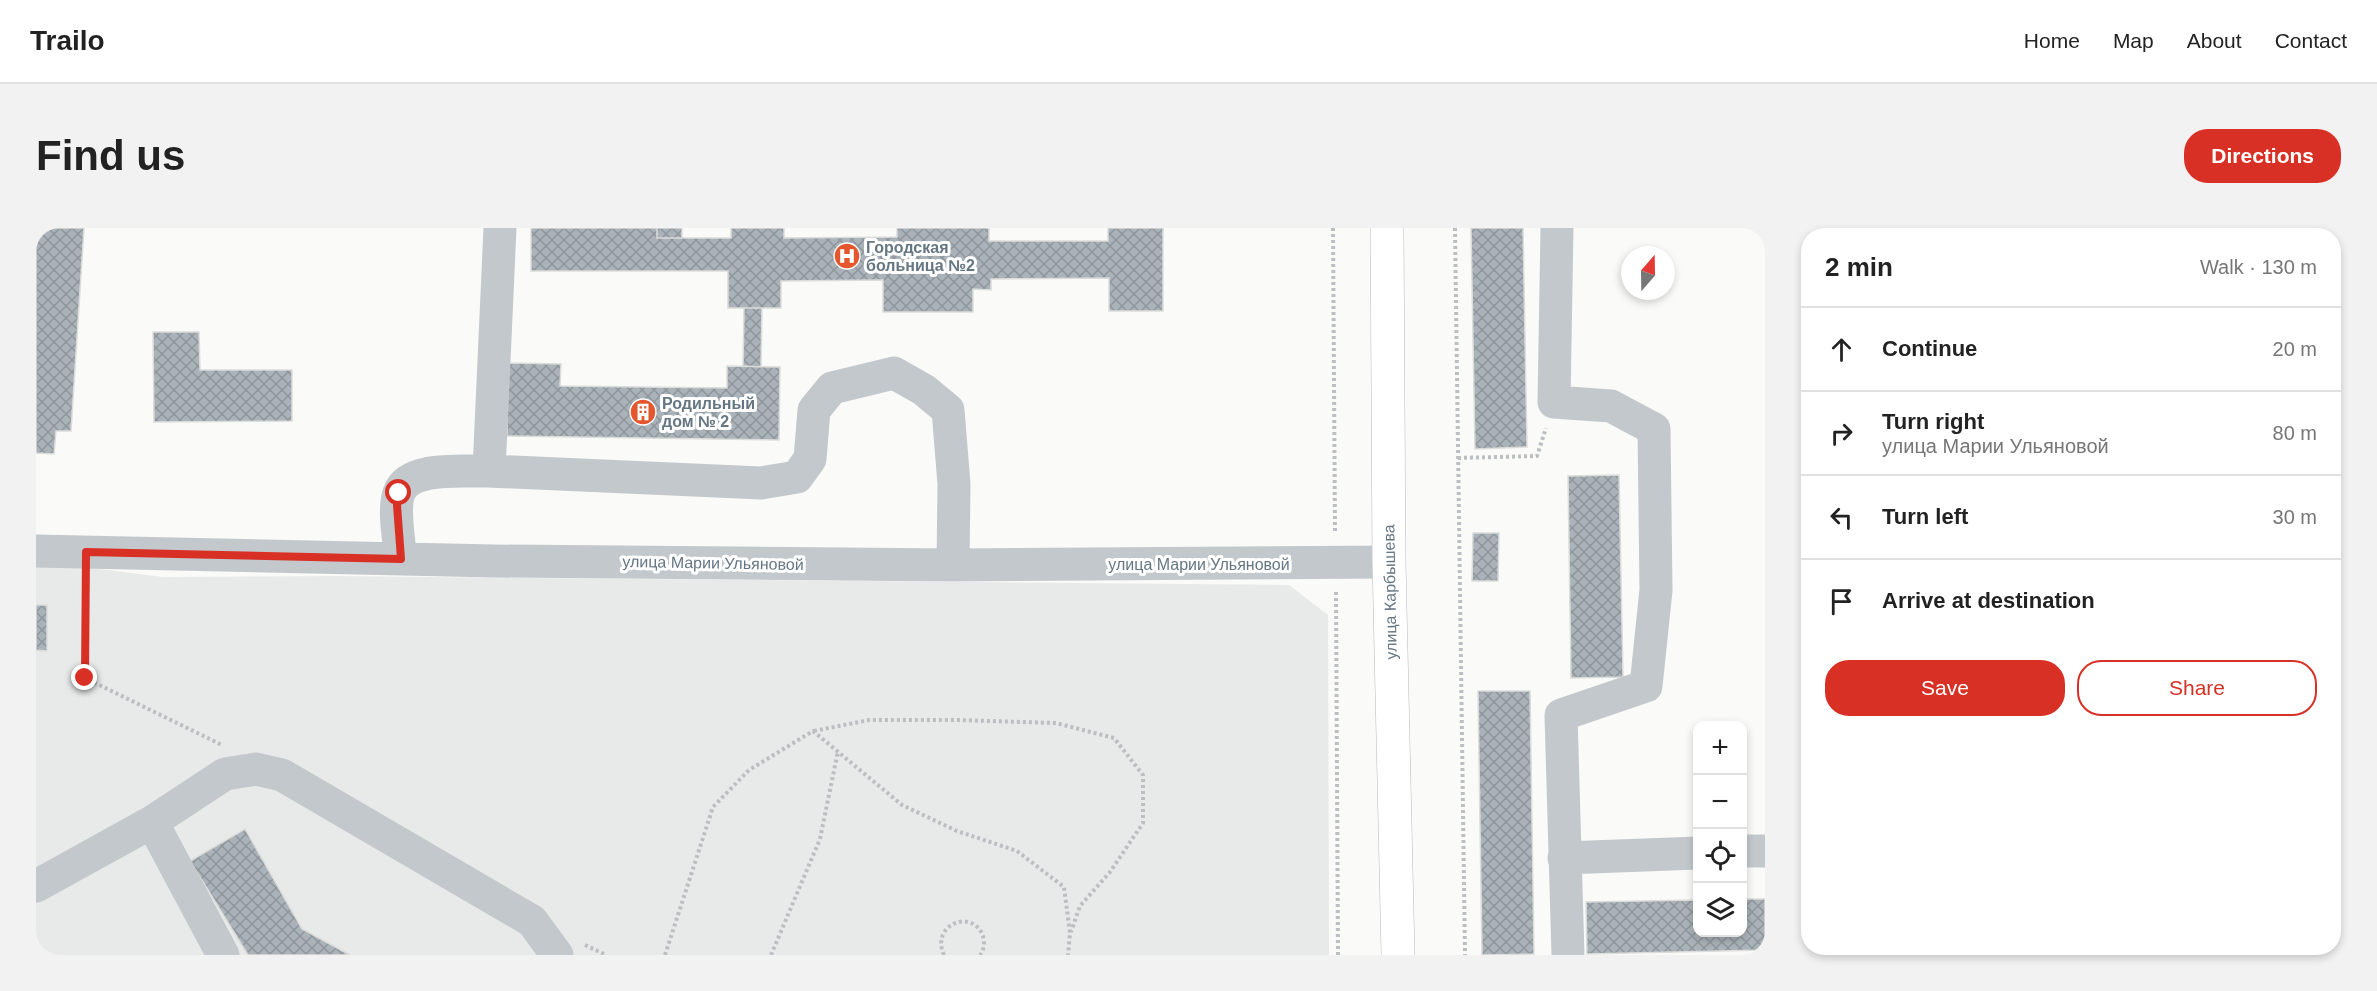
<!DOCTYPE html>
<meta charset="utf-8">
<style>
body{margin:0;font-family:Helvetica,sans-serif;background:#f2f2f2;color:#222}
.controls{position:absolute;right:18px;bottom:18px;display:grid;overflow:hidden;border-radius:12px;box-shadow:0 3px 9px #0003}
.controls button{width:54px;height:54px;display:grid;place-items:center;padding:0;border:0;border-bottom:2px solid #e0e0e0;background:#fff;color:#222;font:30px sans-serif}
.compass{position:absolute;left:1585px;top:18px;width:54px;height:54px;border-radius:50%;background:#fff;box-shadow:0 3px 9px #0003;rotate:20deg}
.stop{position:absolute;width:18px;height:18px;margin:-14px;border:4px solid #d93025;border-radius:50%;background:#fff}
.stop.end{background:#d93025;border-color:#fff;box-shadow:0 2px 6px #0008}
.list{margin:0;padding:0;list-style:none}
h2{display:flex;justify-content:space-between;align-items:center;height:78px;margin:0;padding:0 24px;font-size:26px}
h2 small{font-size:20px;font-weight:400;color:#767676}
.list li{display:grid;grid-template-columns:39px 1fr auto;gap:18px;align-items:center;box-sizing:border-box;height:84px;padding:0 24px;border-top:2px solid #e0e0e0}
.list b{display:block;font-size:22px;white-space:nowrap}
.list p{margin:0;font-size:20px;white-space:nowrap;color:#767676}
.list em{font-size:20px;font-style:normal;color:#767676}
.actions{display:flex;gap:12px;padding:18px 24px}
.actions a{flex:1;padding:14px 0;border:2px solid #d93025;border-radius:24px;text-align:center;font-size:21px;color:#d93025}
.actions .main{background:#d93025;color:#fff}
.icon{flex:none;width:33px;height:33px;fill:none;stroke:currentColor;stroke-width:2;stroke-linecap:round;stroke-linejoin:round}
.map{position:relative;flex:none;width:1729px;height:727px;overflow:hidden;border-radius:24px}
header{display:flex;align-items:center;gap:36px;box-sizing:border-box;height:84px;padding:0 30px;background:#fff;border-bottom:2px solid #e0e0e0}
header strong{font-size:28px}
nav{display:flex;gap:33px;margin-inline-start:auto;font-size:21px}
.intro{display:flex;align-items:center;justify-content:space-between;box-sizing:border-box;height:144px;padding:0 36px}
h1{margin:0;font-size:42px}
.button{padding:15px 27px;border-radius:24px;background:#d93025;color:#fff;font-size:21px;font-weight:700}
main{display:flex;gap:36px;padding:0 36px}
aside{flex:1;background:#fff;border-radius:24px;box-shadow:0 3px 9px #0003}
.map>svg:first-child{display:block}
</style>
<header>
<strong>Trailo</strong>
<nav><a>Home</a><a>Map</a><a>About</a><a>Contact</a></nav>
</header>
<div class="intro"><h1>Find us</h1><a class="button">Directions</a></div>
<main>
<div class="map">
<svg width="1729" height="727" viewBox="0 0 1729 727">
<defs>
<pattern id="building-cross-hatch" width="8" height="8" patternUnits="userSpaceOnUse" patternTransform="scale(1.5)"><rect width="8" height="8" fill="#aab3b9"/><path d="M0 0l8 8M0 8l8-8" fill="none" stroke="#8e969c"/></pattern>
</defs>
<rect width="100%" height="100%" fill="#fafaf8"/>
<path fill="#e8e9e9" d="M0 333 127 349 299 348 1253 357 1292 387 1293 727H0Z"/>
<path fill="url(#building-cross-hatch)" stroke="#dcdcda" stroke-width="1.5" d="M0 0H48L35 203H20L18 226 0 225Z
M495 0H621V10H695V0H748V10L861 9V0H953V13H1072V0H1127V83H1073V50L955 51V62L937 61V84H847V52L745 53V80H692V43H495Z
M621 0H646V10H621Z
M1435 0H1487L1491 219 1439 221Z
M708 80H726L725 139 707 138Z
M117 104H163L164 142H256V193L118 194Z
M472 135 525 136 524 158 691 160V138L744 139 743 212 471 208Z
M1583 247 1587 449 1535 450 1532 248Z
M1437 305H1463L1462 353H1436Z
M0 377H11V423L0 422Z
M1442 463H1494L1498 726 1446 727Z
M209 601 266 701 314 727H212L154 633Z
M1706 671H1729V722L1551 726 1550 674 1662 672V704H1706Z"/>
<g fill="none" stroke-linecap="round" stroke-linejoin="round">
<defs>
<path id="major" d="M1351 0 1353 334 1362 727"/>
</defs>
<use href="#major" stroke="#b5babe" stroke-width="34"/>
<path stroke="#bbbfc2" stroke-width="4" stroke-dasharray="3 3" stroke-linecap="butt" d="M1297 0 1299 305
M1419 0 1429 727
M1422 230 1501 228 1510 200
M50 352 49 450 186 517
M1300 364 1302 727
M778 503 833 492H921L1020 495 1078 510 1107 547V595L1074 644 1044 678 1035 704
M549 717 570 727
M629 727 677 579 713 542 777 503 866 577 921 603 981 623 1028 659 1034 705 1032 727
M735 727 784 611 802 523
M908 727C894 696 937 680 947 708 949 715 948 722 944 727"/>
<path stroke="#c3c8cc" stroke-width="33" d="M464 0 453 243 725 255 761 249 774 231 778 182 796 160 858 145 888 162 912 182 918 256 917 337
M1521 0 1518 174 1575 178 1618 201 1620 362 1610 458 1525 487 1532 727
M0 323 458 333 917 337 1353 334
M365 331C363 313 357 281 363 265 373 237 428 244 453 243
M116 594 187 727
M1706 623H1729
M1528 630 1662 625
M0 658 116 594 189 546 220 541 246 547 496 693 521 727"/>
<use href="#major" stroke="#fff" stroke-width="33"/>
</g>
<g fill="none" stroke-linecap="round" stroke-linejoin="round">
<path stroke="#d93025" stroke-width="8" d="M49 450 50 324 365 331 361 277 363 265"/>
</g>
<defs>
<symbol id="hospital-disc" viewBox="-11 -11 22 22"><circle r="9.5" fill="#e4572e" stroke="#fff"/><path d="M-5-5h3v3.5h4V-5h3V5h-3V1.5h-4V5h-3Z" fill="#fff"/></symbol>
<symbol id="building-disc" viewBox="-11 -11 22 22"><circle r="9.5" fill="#e4572e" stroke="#fff"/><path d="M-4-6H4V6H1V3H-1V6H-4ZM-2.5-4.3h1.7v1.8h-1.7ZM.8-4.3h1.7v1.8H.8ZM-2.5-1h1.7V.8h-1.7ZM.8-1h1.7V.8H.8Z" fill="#fff"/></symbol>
</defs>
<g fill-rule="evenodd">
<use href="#hospital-disc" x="796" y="13" width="30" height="30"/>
<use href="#building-disc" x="592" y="169" width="30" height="30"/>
</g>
<g text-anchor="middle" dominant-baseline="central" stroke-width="6" stroke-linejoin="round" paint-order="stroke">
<g font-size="16" font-weight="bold" fill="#657683" stroke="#fff" text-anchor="start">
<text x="830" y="19">Городская<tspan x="830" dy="18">больница №2</tspan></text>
<text x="626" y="175">Родильный<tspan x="626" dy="18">дом № 2</tspan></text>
</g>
<g font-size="16" fill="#657683" stroke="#fff">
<text transform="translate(677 335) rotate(1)">улица Марии Ульяновой</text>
<text x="1163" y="336">улица Марии Ульяновой</text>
<text transform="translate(1354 364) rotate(-91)">улица Карбышева</text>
</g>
</g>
</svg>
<div class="controls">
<button>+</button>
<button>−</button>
<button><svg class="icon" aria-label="locate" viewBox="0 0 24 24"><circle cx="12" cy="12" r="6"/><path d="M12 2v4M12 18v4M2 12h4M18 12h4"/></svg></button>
<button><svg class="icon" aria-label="layers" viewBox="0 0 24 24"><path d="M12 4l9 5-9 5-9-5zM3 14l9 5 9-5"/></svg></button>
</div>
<svg class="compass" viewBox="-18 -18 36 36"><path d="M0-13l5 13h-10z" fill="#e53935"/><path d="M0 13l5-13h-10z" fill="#767676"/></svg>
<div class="stop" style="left:363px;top:265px"></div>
<div class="stop end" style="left:49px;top:450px"></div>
</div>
<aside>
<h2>2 min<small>Walk · 130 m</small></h2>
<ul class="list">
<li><svg class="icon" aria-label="ahead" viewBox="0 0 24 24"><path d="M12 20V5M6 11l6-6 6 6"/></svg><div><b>Continue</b></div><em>20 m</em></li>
<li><svg class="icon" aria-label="right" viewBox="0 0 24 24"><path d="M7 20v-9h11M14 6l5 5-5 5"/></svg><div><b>Turn right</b><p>улица Марии Ульяновой</p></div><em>80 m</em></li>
<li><svg class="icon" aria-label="left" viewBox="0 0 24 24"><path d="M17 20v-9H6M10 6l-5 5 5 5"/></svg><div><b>Turn left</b></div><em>30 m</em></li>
<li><svg class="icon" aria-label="arrive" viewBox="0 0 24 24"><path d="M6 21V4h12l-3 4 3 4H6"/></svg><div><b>Arrive at destination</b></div></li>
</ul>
<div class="actions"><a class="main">Save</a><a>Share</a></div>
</aside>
</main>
